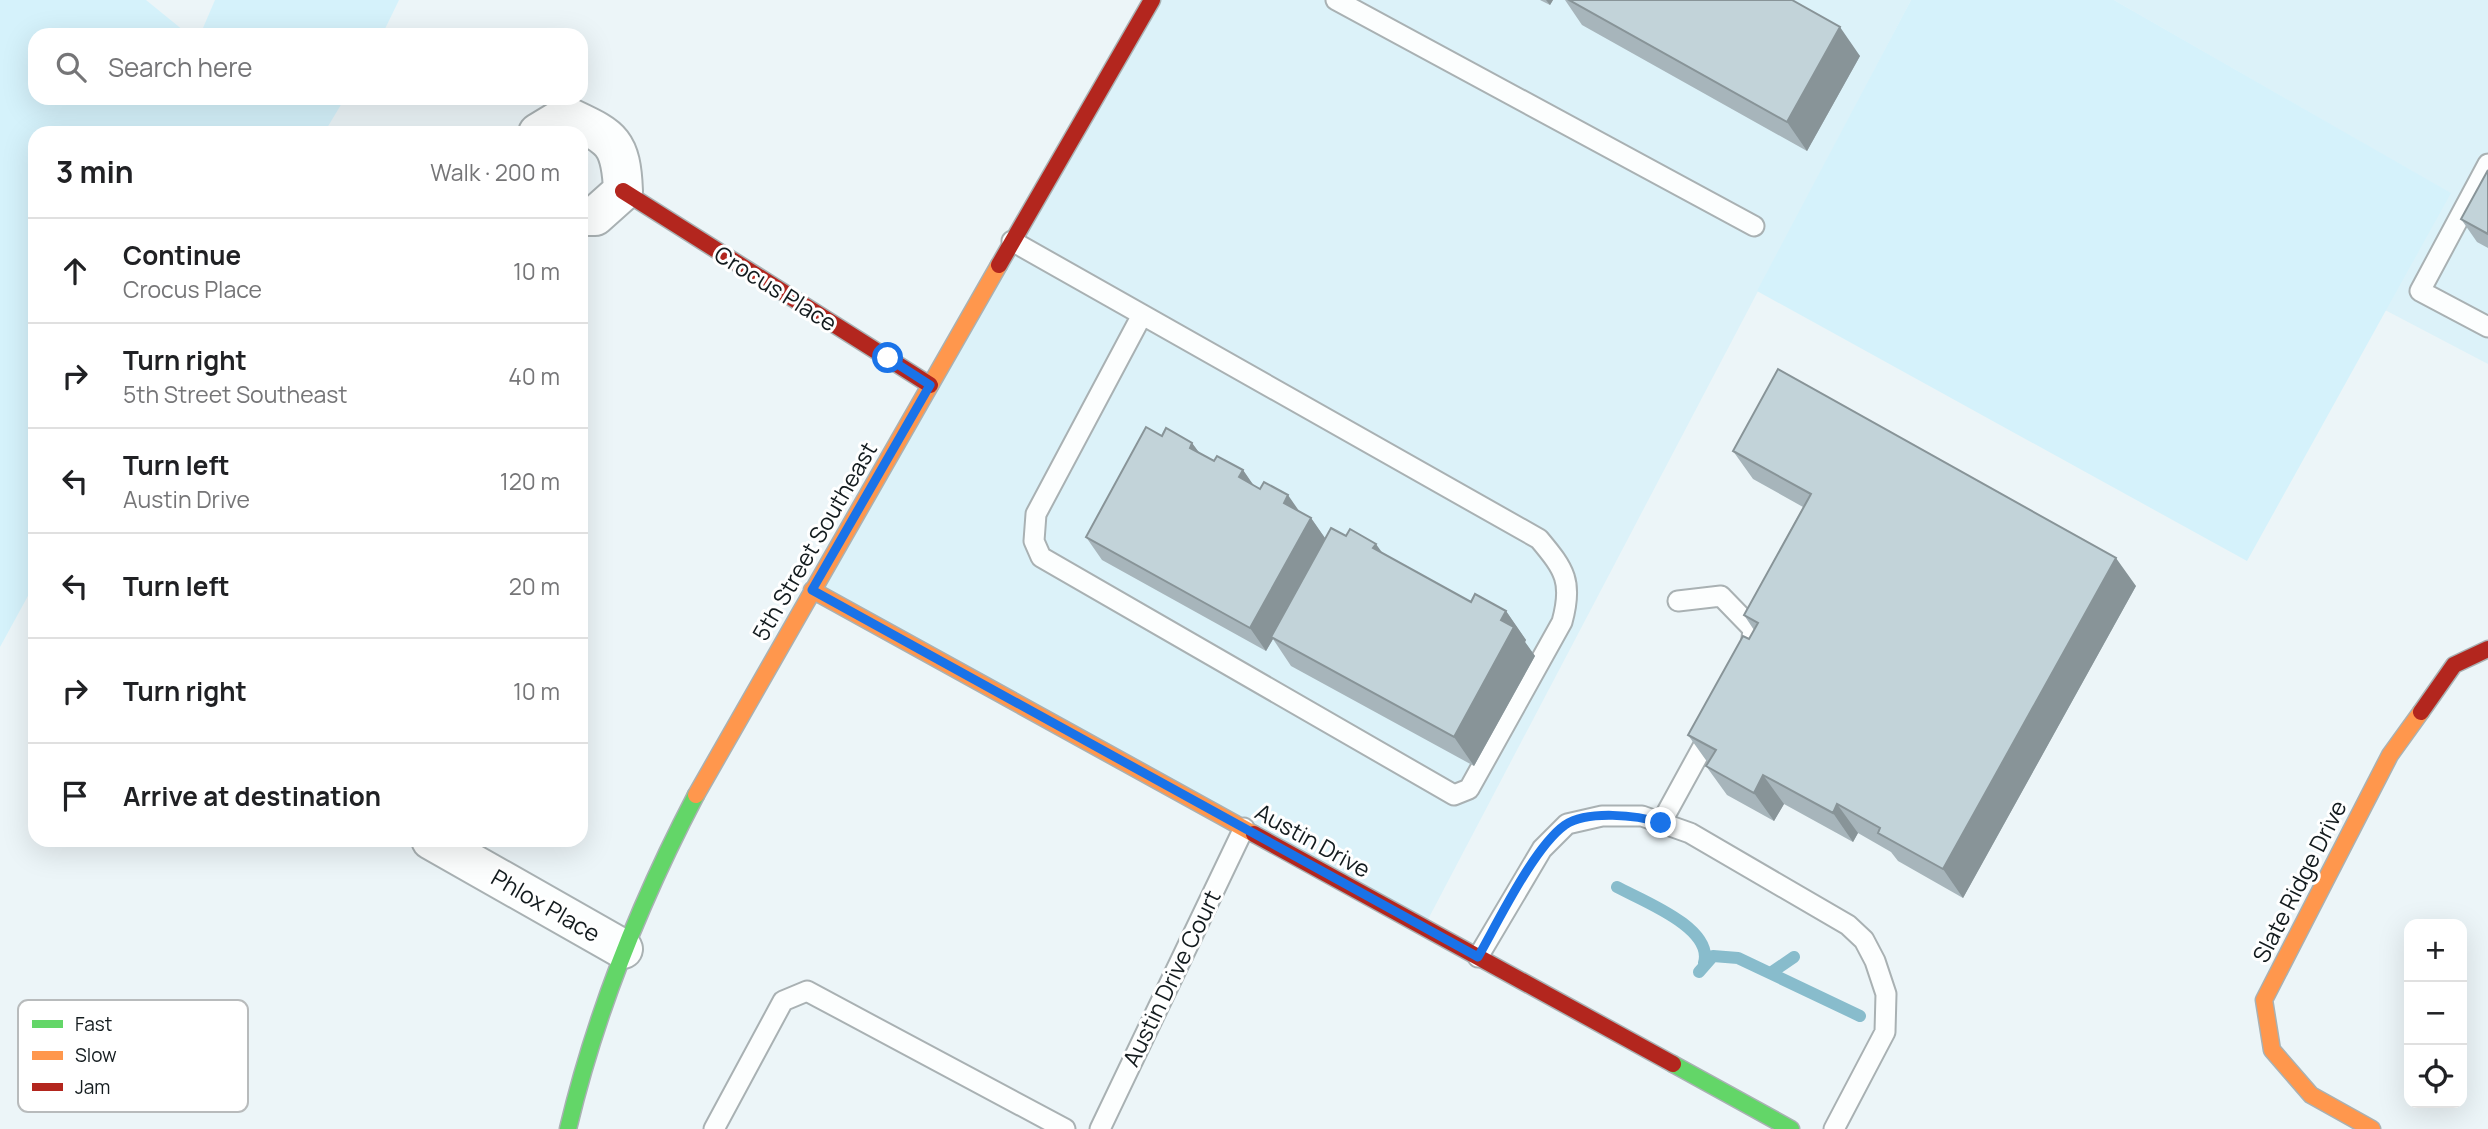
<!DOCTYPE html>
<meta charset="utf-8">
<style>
body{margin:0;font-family:Manrope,sans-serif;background:#f2f2f2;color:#202124}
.controls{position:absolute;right:21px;bottom:21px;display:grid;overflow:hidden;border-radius:14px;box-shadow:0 7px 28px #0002}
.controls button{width:63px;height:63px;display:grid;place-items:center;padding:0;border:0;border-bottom:2px solid #e0e0e0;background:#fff;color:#202124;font:35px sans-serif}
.stop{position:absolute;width:21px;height:21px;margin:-16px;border:5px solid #1a73e8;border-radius:50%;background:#fff}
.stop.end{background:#1a73e8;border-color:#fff;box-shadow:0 2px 7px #0008}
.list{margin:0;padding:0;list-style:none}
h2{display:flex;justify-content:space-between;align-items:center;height:91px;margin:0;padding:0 28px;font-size:30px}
h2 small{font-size:23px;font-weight:400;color:#757577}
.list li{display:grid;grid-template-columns:46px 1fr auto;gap:21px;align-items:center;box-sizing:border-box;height:105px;padding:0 28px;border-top:2px solid #e0e0e0}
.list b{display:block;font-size:26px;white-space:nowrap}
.list p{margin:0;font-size:23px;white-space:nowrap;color:#757577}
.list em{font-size:23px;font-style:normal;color:#757577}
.icon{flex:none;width:38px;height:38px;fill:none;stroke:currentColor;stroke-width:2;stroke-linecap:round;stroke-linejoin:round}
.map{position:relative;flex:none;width:2488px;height:1129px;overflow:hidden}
.search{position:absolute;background:#fff;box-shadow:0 7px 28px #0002;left:28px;top:28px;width:560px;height:77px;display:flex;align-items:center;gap:18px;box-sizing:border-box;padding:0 24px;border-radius:21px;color:#757577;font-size:26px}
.panel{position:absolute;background:#fff;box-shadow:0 7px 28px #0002;left:28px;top:126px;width:560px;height:721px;border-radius:21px}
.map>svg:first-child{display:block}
</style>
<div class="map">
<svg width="2488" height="1129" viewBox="0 0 2488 1129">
<rect width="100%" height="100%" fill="#ecf5f8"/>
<path fill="#dcf2f9" d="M1152 0H1911L1424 927 812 590Z
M2114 0H2488V364L2385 310 2450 193Z"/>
<path fill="#d5f2fb" d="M0 0H146L189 35H35V98H345L324 133H35V583L0 647Z
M215 0H399L382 35H200Z
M1911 0H2114L2451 193 2247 561 1757 291Z"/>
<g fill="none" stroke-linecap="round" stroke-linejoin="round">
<path stroke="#88bccc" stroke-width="12" d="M1617 887C1643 901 1714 928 1704 963
M1699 972 1713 956 1738 958 1860 1016
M1772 972 1794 957"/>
<defs>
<path id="lane" d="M1336 0 1754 226
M2488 164 2420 291 2488 327
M1012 241 1539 539C1565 570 1573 582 1562 622L1469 789 1454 795 1041 557 1034 541 1036 514 1142 315
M1678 601 1721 596 1753 629 1750 657
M1661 823 1712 730
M1478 957 1542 849 1567 824 1602 816H1642L1690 833 1848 925 1864 940 1875 961 1886 994 1885 1032 1834 1129
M714 1129 783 1001 807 991 1065 1129
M1100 1129 1244 828"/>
<path id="street" d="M538 133 566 116C610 137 621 139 623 191L595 216H581
M431 840 623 949"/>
<path id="fast" d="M1673 1064 1791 1129
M568 1129C596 1011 640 902 696 795"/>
<path id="slow" d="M812 590 1254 834
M696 795 999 265
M2372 1129 2311 1095 2272 1050 2264 1000 2390 755 2421 712"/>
<path id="jam" d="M623 191 930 385
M999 265 1152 0
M2421 712 2454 665 2488 649
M1254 834 1673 1064"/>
</defs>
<use href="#lane" stroke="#a9b1b3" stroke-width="23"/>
<use href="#street" stroke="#a9b1b3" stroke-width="42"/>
<use href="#fast" stroke="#a9b1b3" stroke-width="19"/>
<use href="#slow" stroke="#a9b1b3" stroke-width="19"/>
<use href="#jam" stroke="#a9b1b3" stroke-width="19"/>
<use href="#lane" stroke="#fcfefe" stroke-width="19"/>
<use href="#street" stroke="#fcfefe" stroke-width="38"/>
<use href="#fast" stroke="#63d668" stroke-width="16"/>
<use href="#slow" stroke="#ff974d" stroke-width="16"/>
<use href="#jam" stroke="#b3261e" stroke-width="16"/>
</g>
<path fill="#a7b5bb" d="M1540 0H1553L1550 5Z
M1565 0H1792L1860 56 1807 151 1582 25Z
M2488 170V248L2477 242 2461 219Z
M1162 436 1192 443 1200 454 1214 461 1243 470 1253 485 1311 518 1325 538 1346 536 1382 553 1471 602 1506 611 1526 640 1525 642 1535 656 1474 766 1291 666 1273 639 1266 651 1102 560 1086 537Z
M1733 451 2136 586 1963 898 1898 861 1891 852 1858 833 1853 842 1784 804 1774 821 1727 795 1706 766 1708 763 1688 735 1754 630 1744 615 1803 507 1753 479Z"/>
<path fill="#889498" d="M1546 0H1553L1550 5Z
M1840 27 1860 56 1807 151 1787 122Z
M1192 443 1209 466 1190 448Z
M1243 470 1259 493 1239 477Z
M1288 495 1304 518 1284 503Z
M1311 518 1327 541 1271 637 1273 639 1266 651 1250 628Z
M1376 544 1396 572 1373 548Z
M2116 558 2136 586 1963 898 1943 869Z
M1506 611 1526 640 1525 642 1535 656 1474 766 1454 737 1501 620Z
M1763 775 1784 804 1774 821 1754 793Z
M1837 804 1858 833 1853 842 1833 813Z"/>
<path fill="#c2d3d9" stroke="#889498" stroke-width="2" d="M1569 0H1792L1840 27 1787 122Z
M2488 170V234L2461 219Z
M1778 369 2116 558 1943 869 1878 833 1880 828 1837 804 1833 813 1763 775 1754 793 1706 766 1716 750 1688 735 1743 636 1749 639 1758 623 1744 615 1811 494 1733 451Z
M1146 427 1162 436 1166 428 1192 443 1190 448 1214 461 1217 456 1243 470 1239 477 1260 489 1264 482 1288 495 1284 503 1311 518 1250 628 1086 537Z
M1331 528 1346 536 1350 529 1376 544 1373 548 1471 602 1475 594 1506 611 1501 620 1514 627 1454 737 1271 637Z"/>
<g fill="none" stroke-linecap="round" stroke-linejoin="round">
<path stroke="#1a73e8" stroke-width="9" d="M888 358 930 385 812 590 1478 957C1498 922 1534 847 1565 825 1588 810 1637 815 1661 823"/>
</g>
<g text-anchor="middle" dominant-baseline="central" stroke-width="6" stroke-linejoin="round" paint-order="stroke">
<g font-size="23" fill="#131b1e" stroke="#fff">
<text transform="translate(776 288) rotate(32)">Crocus Place</text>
<text transform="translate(814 541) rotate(-60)">5th Street Southeast</text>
<text transform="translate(1313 840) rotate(29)">Austin Drive</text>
<text transform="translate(2299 881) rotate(-63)">Slate Ridge Drive</text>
<text transform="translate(546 905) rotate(30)">Phlox Place</text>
<text transform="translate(1171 978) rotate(-64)">Austin Drive Court</text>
</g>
</g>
<rect x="18" y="1000" width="230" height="112" rx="10" fill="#fff" stroke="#b8bbbc" stroke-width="2"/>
<rect x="32" y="1020" width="31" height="8" fill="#63d668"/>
<rect x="32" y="1051" width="31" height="9" fill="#ff974d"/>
<rect x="32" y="1083" width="31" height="8" fill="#b3261e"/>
<g font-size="19" fill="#131b1e">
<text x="75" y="1031">Fast</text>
<text x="75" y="1062">Slow</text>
<text x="75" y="1094">Jam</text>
</g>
</svg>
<div class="controls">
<button>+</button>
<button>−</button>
<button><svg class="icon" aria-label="locate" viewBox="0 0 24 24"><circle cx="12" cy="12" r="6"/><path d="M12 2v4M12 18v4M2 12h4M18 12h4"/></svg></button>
</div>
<div class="stop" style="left:888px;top:358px"></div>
<div class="stop end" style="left:1661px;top:823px"></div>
<div class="search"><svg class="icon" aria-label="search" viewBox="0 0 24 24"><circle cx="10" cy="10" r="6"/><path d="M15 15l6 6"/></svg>Search here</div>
<section class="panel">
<h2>3 min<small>Walk · 200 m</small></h2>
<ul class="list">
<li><svg class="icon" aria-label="ahead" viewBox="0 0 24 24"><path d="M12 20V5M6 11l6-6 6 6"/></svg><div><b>Continue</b><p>Crocus Place</p></div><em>10 m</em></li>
<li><svg class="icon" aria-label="right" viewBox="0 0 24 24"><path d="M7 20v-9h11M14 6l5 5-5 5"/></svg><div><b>Turn right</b><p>5th Street Southeast</p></div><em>40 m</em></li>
<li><svg class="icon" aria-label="left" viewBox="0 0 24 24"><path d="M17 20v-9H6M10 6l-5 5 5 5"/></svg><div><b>Turn left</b><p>Austin Drive</p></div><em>120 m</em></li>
<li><svg class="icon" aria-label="left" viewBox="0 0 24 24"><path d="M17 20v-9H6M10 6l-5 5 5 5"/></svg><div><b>Turn left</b></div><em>20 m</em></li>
<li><svg class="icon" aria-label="right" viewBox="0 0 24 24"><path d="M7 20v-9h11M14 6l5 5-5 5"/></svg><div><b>Turn right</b></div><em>10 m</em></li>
<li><svg class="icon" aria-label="arrive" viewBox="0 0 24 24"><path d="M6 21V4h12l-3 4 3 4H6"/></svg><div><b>Arrive at destination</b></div></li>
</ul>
</section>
</div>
